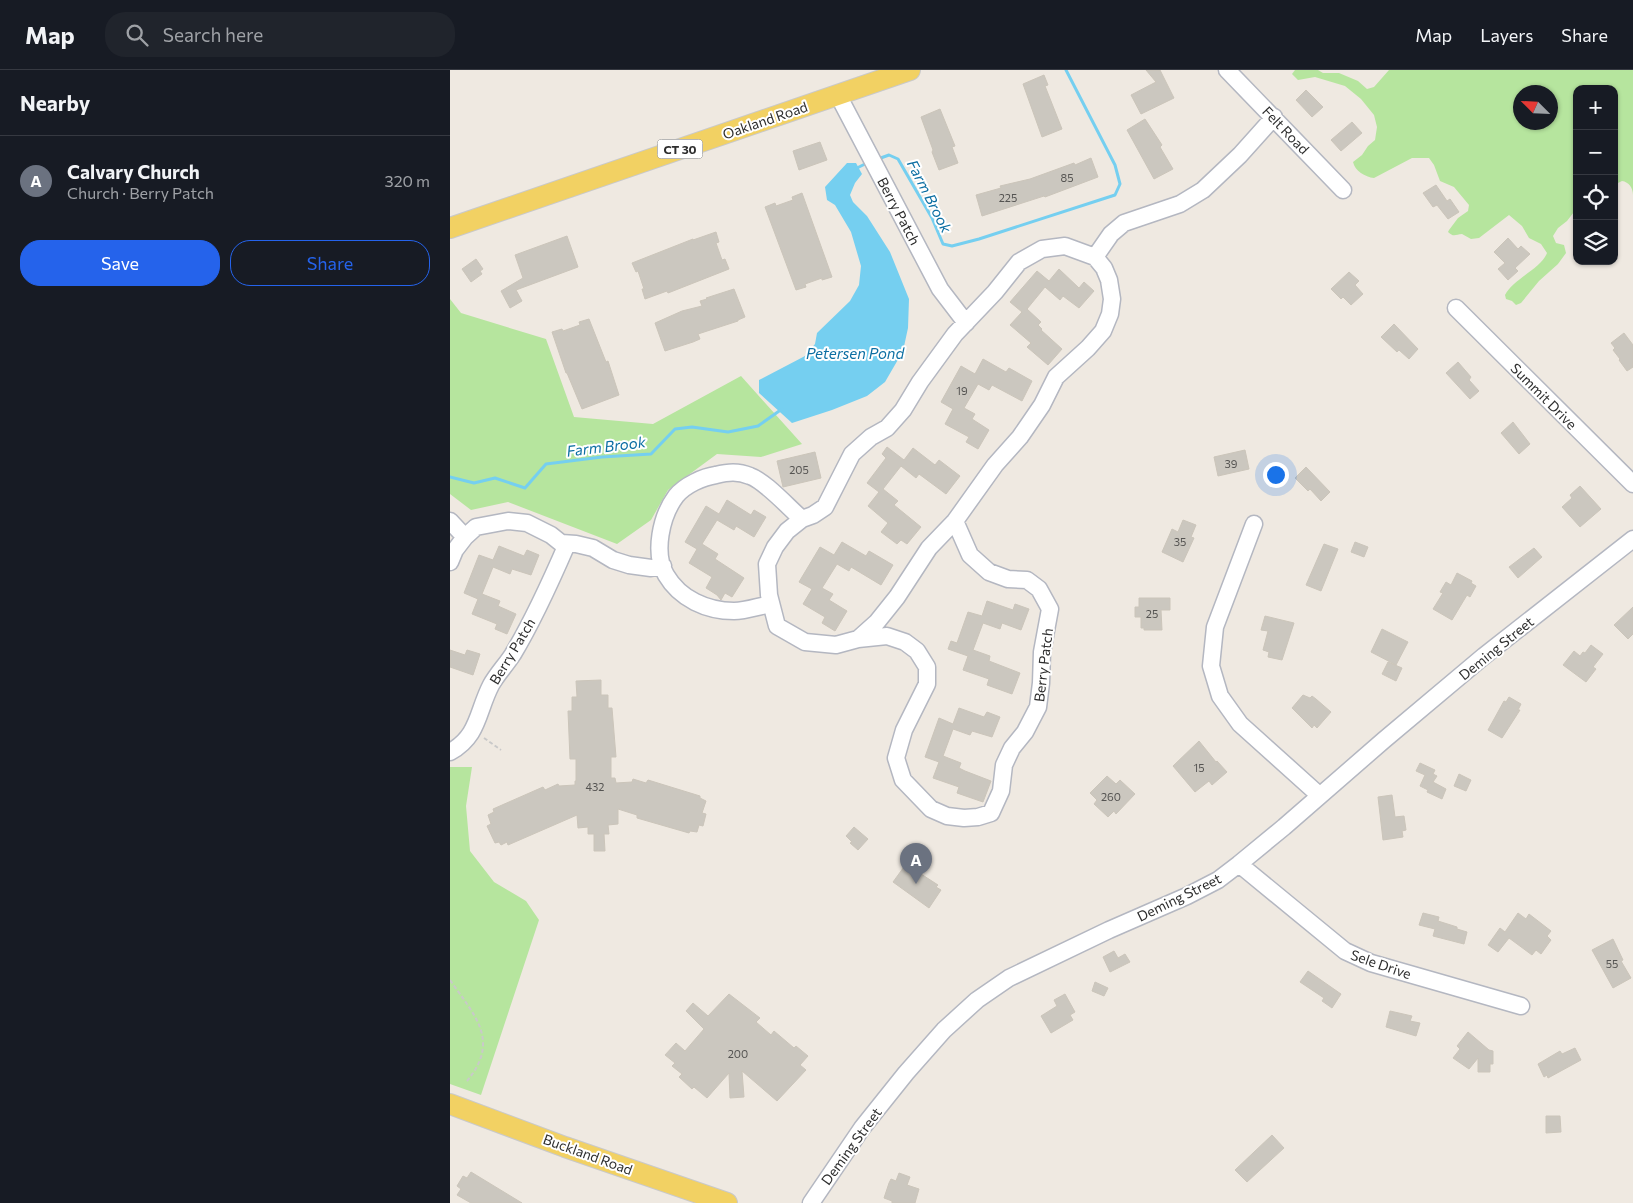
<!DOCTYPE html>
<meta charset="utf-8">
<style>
body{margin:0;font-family:Commissioner,sans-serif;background:#20242c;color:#f1f3f6}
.controls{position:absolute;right:15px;top:15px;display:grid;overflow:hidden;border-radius:10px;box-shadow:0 1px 4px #0004}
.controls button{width:45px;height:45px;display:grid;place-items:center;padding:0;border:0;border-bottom:1px solid #363941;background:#171b24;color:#f1f3f6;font:25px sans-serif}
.compass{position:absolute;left:1063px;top:15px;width:45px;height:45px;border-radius:50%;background:#171b24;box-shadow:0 1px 4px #0004;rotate:294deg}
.you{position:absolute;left:825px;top:404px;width:18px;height:18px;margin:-12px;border:4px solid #fff;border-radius:50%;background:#1a73e8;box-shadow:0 0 0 8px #1a73e833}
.badge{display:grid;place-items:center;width:32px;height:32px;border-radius:50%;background:#2563eb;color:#fff;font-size:16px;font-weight:700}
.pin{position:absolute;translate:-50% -41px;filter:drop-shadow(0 1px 2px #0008)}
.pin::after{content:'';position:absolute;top:26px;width:18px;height:15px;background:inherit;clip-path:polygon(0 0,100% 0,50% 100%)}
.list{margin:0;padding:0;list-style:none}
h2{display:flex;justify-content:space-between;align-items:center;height:65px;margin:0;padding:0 20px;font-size:21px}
h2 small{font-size:16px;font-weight:400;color:#9ea1a6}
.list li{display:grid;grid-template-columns:32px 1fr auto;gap:15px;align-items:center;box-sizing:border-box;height:90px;padding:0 20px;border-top:1px solid #363941}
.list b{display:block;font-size:19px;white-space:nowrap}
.list p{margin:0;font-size:16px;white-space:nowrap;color:#9ea1a6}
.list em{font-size:16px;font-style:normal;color:#9ea1a6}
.actions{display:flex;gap:10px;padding:15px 20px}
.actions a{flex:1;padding:11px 0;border:1px solid #2563eb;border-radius:20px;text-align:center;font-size:18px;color:#2563eb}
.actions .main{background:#2563eb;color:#fff}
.icon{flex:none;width:28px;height:28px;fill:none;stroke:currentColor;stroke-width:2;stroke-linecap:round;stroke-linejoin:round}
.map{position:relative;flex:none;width:1183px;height:1133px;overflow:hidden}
header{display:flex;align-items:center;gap:30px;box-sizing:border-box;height:70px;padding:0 25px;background:#171b24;border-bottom:1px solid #363941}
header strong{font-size:24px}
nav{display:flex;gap:28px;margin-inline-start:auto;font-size:18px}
.search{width:350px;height:45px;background:#20242c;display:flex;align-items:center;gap:12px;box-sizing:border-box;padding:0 18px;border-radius:20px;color:#9ea1a6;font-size:19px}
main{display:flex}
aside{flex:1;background:#171b24}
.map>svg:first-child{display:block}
</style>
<header>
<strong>Map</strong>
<div class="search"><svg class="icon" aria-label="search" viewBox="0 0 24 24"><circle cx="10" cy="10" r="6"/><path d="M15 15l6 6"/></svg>Search here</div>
<nav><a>Map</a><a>Layers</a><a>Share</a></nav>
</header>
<main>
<aside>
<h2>Nearby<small></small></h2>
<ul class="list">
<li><span class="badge" style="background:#6b7280">A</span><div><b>Calvary Church</b><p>Church · Berry Patch</p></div><em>320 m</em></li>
</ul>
<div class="actions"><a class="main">Save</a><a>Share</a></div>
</aside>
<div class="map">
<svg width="1183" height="1133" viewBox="0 0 1183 1133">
<rect width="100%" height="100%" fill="#efe9e1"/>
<path fill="#b6e59e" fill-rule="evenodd" d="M845 0H868L873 3H889L908 11 917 19 924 17 939 0H1183V125C1183 118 1179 112 1172 111L1164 115V19H1127V138L1117 151 1108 158 1103 166 1106 173 1114 175 1116 183 1108 194 1089 211 1071 233 1066 235 1062 231 1056 229 1055 225C1064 208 1091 199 1097 183L1091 174 1079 168 1072 156 1059 145 1029 168 1021 169 1012 164C1006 164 1004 168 998 162L999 160 1008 148 1018 141 1019 135 1004 117 990 111 984 95 979 88H962L924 108C915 107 905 101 903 92L912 85 918 76 925 70 927 57 924 45 911 29 895 16 865 7 848 10 842 4ZM1070 22H1100V52H1070Z
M0 229 11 243 96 269 124 347 203 354 291 306 352 374 311 387 267 384 218 420 201 450 167 474 58 432 21 440 0 424Z
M0 697H22L16 736 20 781 44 812 76 831 89 850 31 1025 0 1014Z"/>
<path fill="#75cff0" d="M397 93H406L412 104 405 113 400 125 403 132 417 146 440 182 459 229 458 258 453 281 435 312 417 326 382 340 342 353 309 323V310L355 286 365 274 367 263 400 231 409 215 411 196 401 162 385 135 377 130 375 117Z"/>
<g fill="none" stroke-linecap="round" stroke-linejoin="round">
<path stroke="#75cff0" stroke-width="3" d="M428 89 439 85 448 89 482 148 493 174 502 176 529 169 665 125 670 114 665 95 616 0
M405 99 417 93
M0 407 24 413 45 408 75 418 96 394 152 387 201 384 225 359 242 357 278 362 308 356 332 339"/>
</g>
<path fill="#cbc7bf" stroke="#cbc5ba" d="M696 0H710L724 28 691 44 681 25 706 12Z
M594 5 598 15 595 16 612 59 592 67 573 14Z
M856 20 873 37 862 47 846 30Z
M490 39 505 76 502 77 508 93 489 100 482 82 483 80 471 47Z
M695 49 712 75 710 77 723 99 704 109 677 60Z
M902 52 912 63 891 81 881 70Z
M370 72 377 90 349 100 343 81Z
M641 88 648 107 595 127 594 126 532 146 526 125 551 118 550 116 580 109 624 93 625 95Z
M986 115 997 131 1000 129 1009 142 998 149 987 135 983 137 973 123Z
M352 123 382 207 372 210V208L355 214 356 217 346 220 315 137 325 133 326 136 343 130 342 127Z
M266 162 269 172 266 173 272 190 275 189 279 199 218 223 217 221 195 229 192 219H194L188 201 186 202 182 193 243 169V170Z
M117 166 128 197 66 220 72 231 60 238 51 221 73 208 65 185Z
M1058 168 1068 179 1071 176 1080 184 1065 198 1068 201 1058 210 1048 199 1055 193 1044 182Z
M26 189 33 199 30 201 32 204 21 212 12 199Z
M609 199 629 218 634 212 644 221 629 238 613 226 610 230 595 217 577 239 591 252 588 255 592 259 591 260 612 279 598 295 577 277 581 273 560 255 572 242 560 232 587 201 599 211Z
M899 202 909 211 905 215 913 224 901 235 893 227 891 229 881 219Z
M284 219 295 247 288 250V251L248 264 250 269 243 272 215 281 205 253 232 241 252 236 250 231 257 229 256 228Z
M139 249 156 292 158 291 169 325 132 339 117 303H116L102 262 112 259 113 261 130 255 129 252Z
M944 254 968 279 959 289 949 280 947 282 931 267Z
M1174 263 1183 275V297L1177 301 1169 290 1170 289 1163 280 1165 278 1161 273Z
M533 289 556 302 559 298 582 311 572 331 542 315 539 320 528 314 514 338 525 344 522 349 539 360 528 379 516 372 519 367 495 354 503 339 491 332 511 296 525 304Z
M1008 292 1021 307 1019 310 1029 321 1020 329 996 303Z
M1063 352 1080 374 1069 384 1051 363Z
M437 377 454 390 463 378 485 395 489 390 510 406 496 424 469 404 466 408 451 396 433 419 448 431 444 435 471 457 457 474 451 470 447 474 431 462 438 453 418 436 429 422 417 413 436 388 432 384Z
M795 380 799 399 768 406 764 387Z
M365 382 371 408 333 417 327 391Z
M856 397 880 422 871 431 860 419 858 421 845 408Z
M1130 416 1151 439 1130 457 1112 437 1122 428 1120 425Z
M277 430 301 445 304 440 316 447 304 467 286 456 284 460 267 450 252 474 268 484 265 489 294 508 282 527 275 523 271 530 267 525 256 518 262 507 239 493 247 479 235 472 256 436 269 444Z
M733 450 746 455 741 467 744 468 733 492 712 482 722 459 728 462Z
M392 472 416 486 419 481 443 495 431 515 401 497 399 501 387 494 372 518 383 524 379 530 397 541 385 561 372 553 375 547 353 534 362 519 349 512 370 477 384 485Z
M905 472 918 477 914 487 901 482Z
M874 474 888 479 871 521 856 515Z
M49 476 74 486 77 480 89 485 81 505 62 499 60 504 43 497 32 524 50 531 48 536 66 544 57 564 45 559 47 554 22 544 28 529 14 523 29 485 43 490Z
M1084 478 1092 487 1068 508 1059 497Z
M1007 503 1022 511 1021 513 1026 516 1020 527 1017 525 1002 550 983 539 993 523 990 522 996 512 1001 515Z
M689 528H720V540H711L712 560H694V558H691V547H685V537H689Z
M537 531 563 540 565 534 579 539 571 560 552 553 550 559 533 553 523 580 540 586 539 591 570 603 562 624 537 615 539 609 513 600 518 586 498 579 501 571 507 573 518 542 532 546Z
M1183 537V564L1178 569 1164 555Z
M815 546 844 553 832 590 818 587 819 582 813 580 818 561 811 560Z
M932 559 958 572 946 595 921 582Z
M1141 575 1153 584 1143 597 1146 599 1136 612 1113 595 1124 581 1130 586 1133 582 1135 583Z
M0 580 15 585 17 580 30 584 23 605 0 597Z
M938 592 952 598 946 611 932 604Z
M151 610V625H158V638H162L166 687H161V708H165L166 713 182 712 183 709 196 713 198 710 250 726V728L256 731 252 743 256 744 253 756 249 755 247 762 240 761 239 763 187 748V745L168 739V754L158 755 159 764H154L155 781H144V764H138V757L128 758 127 745 58 775 57 772 51 775 49 772 45 773 37 756 41 754 38 745 44 742 43 739 93 717 95 720 108 714 109 716 125 715V711H126V689H120L118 641H122V627H127L126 611Z
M853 625 860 628 862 626 866 629 881 642 867 658 864 655 862 658 842 638Z
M1059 627 1071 634 1068 640H1070L1052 668 1038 660 1054 631 1056 632Z
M509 638 534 647 537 642 550 647 542 667 522 661 520 665 503 659 493 686 511 693 509 698 515 701 541 711 533 732 507 723 509 717 483 708 489 692 475 687 489 648 503 654Z
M749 671 766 692 767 691 777 702 762 715 759 711 745 722 723 696Z
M970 693 985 700 983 704 987 706 983 712 996 719 992 729 977 722 978 720 970 716 975 705 966 701Z
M1009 704 1021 710 1016 721 1004 716Z
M657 706 666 714 670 710 685 724 666 744 664 741 658 747 644 734 647 730 640 723Z
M942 725 945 747 954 746 956 760 952 761 953 767 933 770 928 727Z
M404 757 418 769 408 780 400 773 402 772 396 766Z
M459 790 471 798 468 802 488 815 486 817 491 820 479 838 443 812Z
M973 843 989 847 988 851 1007 857V859L1017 862 1014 874 983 866 985 859 969 855Z
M1068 843 1076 849 1079 844 1101 861 1097 866 1101 870 1091 884 1086 880 1082 885 1059 868 1048 882 1038 875 1050 858 1055 862Z
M1163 869 1173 890 1171 891 1181 908 1163 918 1142 880Z
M664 881 668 888 675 884 680 892 660 902 653 887Z
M858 901 891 924 882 938 872 931 874 928 850 912Z
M645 912 658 918 654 926 642 921Z
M279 924 310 948 306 952 321 965 324 961 344 978 346 976 358 986 350 995 356 1000 327 1031 292 1001 294 1027 280 1028 279 1003 257 1028 244 1017 242 1019 229 1007 232 1004 222 996 225 993 215 985 226 973 235 981 254 959 236 941 243 933 258 946Z
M615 924 625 942 620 945 623 950 601 963 591 946 607 936 604 930Z
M940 941 962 946 960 951 970 953 966 966 936 957Z
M1018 962 1039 980 1043 981V994H1040V1002H1028V988L1019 999 1003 988 1010 979 1007 976Z
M1125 978 1131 990 1098 1008 1097 1005 1094 1007 1088 994 1110 981 1112 984Z
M1096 1046H1110L1111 1062 1096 1063Z
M822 1065 834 1078 797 1112 785 1100Z
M21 1102 72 1133H21L7 1125 11 1119 7 1116 13 1106 17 1108Z
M449 1103 460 1107 457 1115 469 1119 465 1133H442V1131L434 1128 439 1113 441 1109 446 1111Z"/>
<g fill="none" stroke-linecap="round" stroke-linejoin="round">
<defs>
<path id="minor" d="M777 0 893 120
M388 25 490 219 516 253
M645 187 654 198 659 210 662 229 660 244 653 261 638 278 606 307 592 335 570 367 545 395 505 451 479 478 447 527 427 552 408 569 386 575 355 572 327 556 319 525 317 494 325 477 337 461 352 449 363 445 375 437 402 384 421 367 437 358 453 340 470 312 505 264 545 222 569 192 592 179 615 176 645 187 661 164 674 153 730 134 753 120 790 85 824 47
M1006 238 1183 414
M0 451 15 467
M804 454 765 557 761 596 770 626 790 654 869 725
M0 492 5 480 15 467 26 457 58 451 77 453 101 465 111 473 126 474 143 478 163 490 179 495 201 498 213 496
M321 534C309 536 296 541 284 541 257 541 230 529 216 505 203 483 211 446 226 426 235 415 253 407 266 405 278 402 288 401 300 406 315 411 339 438 352 449
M408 569 437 566 455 572 467 581 477 597V614L454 660 446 688 453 710 481 739 497 746 514 748 528 747 541 743 551 721 554 695 562 678 575 662 588 637 591 613 592 582 600 539 589 519 577 510 558 509 539 502 520 485 505 451
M0 682C29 666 27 642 41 615 47 604 56 595 63 584 84 549 101 511 117 474
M789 794 895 881 921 893 1071 936
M361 1133 412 1058 456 1003 494 960 527 930 559 908 659 860 737 826 768 810 789 794 834 757 934 670 1034 586 1183 469"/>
<path id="major" d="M0 158 460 0
M0 1034 115 1077 277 1133"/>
</defs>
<use href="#minor" stroke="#b4b7c1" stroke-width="19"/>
<use href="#major" stroke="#c9c9c9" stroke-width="22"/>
<path stroke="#c9c9c9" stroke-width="2" stroke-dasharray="4 2.5" stroke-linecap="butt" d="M34 668 51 680
M0 910C24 945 51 970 17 1011"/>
<use href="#minor" stroke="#fff" stroke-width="16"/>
<use href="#major" stroke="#f2d163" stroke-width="20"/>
</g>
<g text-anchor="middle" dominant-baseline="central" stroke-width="4" stroke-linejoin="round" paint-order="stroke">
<g font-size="11" fill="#555452">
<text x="617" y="107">85</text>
<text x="558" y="127">225</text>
<text x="512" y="320">19</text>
<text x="781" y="393">39</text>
<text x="349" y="399">205</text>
<text x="730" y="471">35</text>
<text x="702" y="543">25</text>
<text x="749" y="697">15</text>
<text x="145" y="716">432</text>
<text x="661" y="726">260</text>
<text x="1162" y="893">55</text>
<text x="288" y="983">200</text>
</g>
<rect fill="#fff" stroke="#6d6d6d" stroke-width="1" x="207.5" y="69.5" width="45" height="19" rx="4"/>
<g font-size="12" font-weight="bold" fill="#2e2e2e">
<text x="230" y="79">CT 30</text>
</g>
<g font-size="14" fill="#2e2e2e" stroke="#fff">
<text transform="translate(315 50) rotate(-19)">Oakland Road</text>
<text transform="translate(836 60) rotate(46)">Felt Road</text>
<text transform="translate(449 141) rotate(62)">Berry Patch</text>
<text transform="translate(1094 326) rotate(45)">Summit Drive</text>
<text transform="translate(1046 578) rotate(-39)">Deming Street</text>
<text transform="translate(62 581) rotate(-59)">Berry Patch</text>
<text transform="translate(593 595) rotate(-83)">Berry Patch</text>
<text transform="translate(729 827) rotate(-26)">Deming Street</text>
<text transform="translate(931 894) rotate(19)">Sele Drive</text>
<text transform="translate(401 1076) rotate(-54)">Deming Street</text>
<text transform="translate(138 1084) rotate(20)">Buckland Road</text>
</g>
<g font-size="15" font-style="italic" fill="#0d6fa3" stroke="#fff">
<text transform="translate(480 126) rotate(63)">Farm Brook</text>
<text x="405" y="283">Petersen Pond</text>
<text transform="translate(156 376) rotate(-7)">Farm Brook</text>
</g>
</g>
</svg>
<div class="controls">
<button>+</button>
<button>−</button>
<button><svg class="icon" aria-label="locate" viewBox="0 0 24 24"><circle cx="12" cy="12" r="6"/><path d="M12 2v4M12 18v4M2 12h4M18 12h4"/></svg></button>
<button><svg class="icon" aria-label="layers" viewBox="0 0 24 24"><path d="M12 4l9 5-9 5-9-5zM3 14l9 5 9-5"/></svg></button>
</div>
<svg class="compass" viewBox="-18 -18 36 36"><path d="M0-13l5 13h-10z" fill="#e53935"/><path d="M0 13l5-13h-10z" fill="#9ea1a6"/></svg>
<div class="you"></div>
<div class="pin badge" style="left:466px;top:814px;background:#6b7280">A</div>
</div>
</main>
